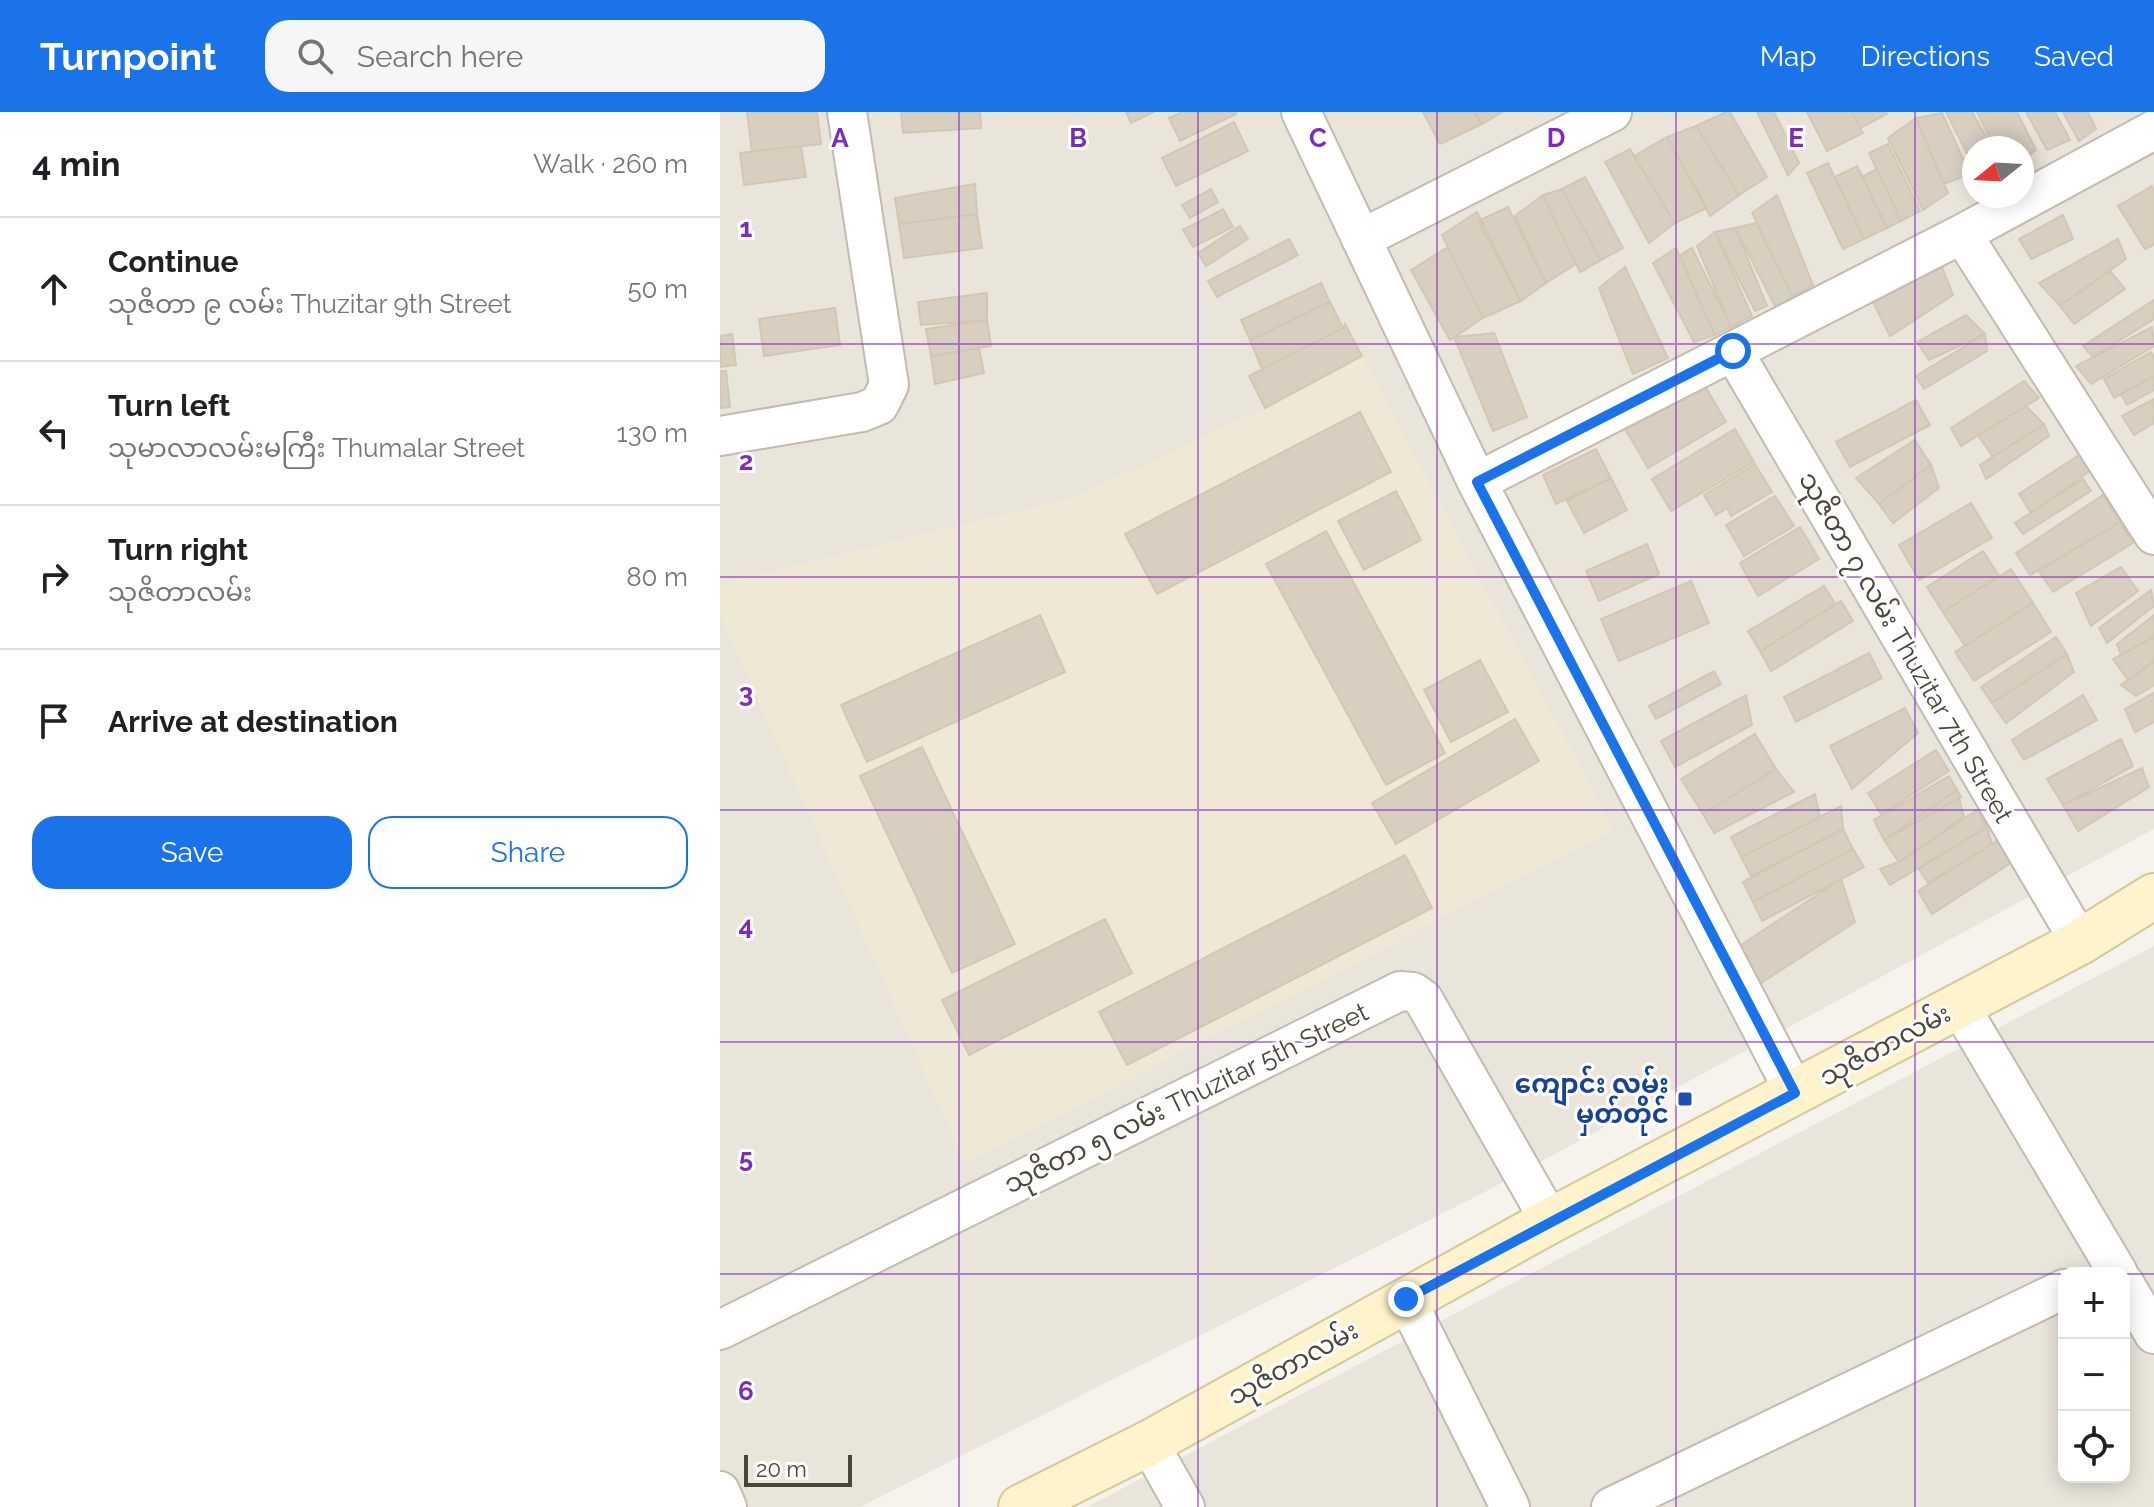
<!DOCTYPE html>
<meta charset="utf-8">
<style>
body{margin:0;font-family:Raleway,"Noto Sans Myanmar",sans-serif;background:#f6f6f6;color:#202124}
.controls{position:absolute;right:24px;bottom:24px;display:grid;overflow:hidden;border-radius:16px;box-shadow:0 4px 20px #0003}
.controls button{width:72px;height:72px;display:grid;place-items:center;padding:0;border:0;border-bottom:2px solid #e0e0e0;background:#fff;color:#202124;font:40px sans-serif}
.compass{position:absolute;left:1242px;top:24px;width:72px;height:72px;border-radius:50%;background:#fff;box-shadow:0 4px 20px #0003;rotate:252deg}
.scale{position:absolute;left:24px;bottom:20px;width:108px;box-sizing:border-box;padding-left:8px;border:4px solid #4b4439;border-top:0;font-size:22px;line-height:28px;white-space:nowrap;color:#4b4439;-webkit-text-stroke:6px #fff;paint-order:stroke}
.stop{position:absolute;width:24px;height:24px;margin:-18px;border:6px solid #1a73e8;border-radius:50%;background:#fff}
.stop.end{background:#1a73e8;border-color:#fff;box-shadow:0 2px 8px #0008}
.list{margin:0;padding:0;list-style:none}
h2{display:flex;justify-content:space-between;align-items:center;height:104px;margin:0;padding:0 32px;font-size:34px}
h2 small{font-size:26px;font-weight:400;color:#757577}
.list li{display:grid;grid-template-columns:52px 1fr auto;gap:24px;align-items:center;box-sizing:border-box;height:144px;padding:0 32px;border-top:2px solid #e0e0e0}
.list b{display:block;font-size:30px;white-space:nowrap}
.list p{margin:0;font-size:26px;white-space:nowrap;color:#757577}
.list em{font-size:26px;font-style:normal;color:#757577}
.actions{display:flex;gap:16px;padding:24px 32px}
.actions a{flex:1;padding:18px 0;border:2px solid #1a73e8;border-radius:24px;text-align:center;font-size:28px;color:#1a73e8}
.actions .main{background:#1a73e8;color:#fff}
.icon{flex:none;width:44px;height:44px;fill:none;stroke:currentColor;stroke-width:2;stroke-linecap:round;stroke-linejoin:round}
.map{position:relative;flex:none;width:1434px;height:1395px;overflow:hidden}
header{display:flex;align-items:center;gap:48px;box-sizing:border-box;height:112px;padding:0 40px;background:#1a73e8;color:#fff}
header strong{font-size:38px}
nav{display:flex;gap:44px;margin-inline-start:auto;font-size:28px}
.search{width:560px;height:72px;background:#f6f6f6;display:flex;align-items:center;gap:20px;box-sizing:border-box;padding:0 28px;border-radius:24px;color:#757577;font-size:30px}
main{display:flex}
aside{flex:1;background:#fff}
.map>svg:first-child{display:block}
</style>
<header>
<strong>Turnpoint</strong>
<div class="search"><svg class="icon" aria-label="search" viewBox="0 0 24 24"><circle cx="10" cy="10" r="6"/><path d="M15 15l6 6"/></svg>Search here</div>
<nav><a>Map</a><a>Directions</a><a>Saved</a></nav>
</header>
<main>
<aside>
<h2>4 min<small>Walk · 260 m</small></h2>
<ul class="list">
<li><svg class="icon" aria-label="ahead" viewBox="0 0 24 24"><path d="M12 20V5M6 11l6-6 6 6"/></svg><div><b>Continue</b><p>သုဇိတာ ၉ လမ်း Thuzitar 9th Street</p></div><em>50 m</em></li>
<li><svg class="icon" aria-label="left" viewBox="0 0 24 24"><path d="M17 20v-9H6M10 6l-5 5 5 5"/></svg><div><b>Turn left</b><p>သုမာလာလမ်းမကြီး Thumalar Street</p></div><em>130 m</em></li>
<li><svg class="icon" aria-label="right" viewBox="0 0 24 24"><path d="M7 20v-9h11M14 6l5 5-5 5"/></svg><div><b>Turn right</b><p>သုဇိတာလမ်း</p></div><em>80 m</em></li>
<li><svg class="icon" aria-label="arrive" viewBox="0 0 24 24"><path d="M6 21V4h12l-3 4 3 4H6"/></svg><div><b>Arrive at destination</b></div></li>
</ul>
<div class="actions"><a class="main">Save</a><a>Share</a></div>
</aside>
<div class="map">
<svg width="1434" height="1395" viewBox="0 0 1434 1395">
<rect width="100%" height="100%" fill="#f6f3ec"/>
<path fill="#eae5da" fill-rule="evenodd" d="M0 0H1434V717L761 1082 140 1395H0ZM1254 36H1302V84H1254Z
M1434 834V1395H367ZM1344 1161H1404V1365H1344Z"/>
<path fill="#efe8d6" d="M642 244 894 718 245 1052 0 503V472L357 384 545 296Z"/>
<path fill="#d8cfc1" stroke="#d3c7b4" stroke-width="2" d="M27 0H97L101 32 32 39Z
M181 0H260L261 16 183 21Z
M406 0H434L411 11Z
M462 0H516V2L460 29 449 6Z
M703 0H753L762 12 720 32Z
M755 0H782L762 12Z
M1006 0H1010L1047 65 1019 83 976 14Z
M1037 0H1054L1079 51 1068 63Z
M1087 0H1132L1143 21 1107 39Z
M1132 0H1166L1167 2 1140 16Z
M1226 0H1252L1273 36H1254V55Z
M1257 0H1297L1316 38 1302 48V36H1275Z
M1306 0H1335L1350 28 1327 38Z
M1343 0H1368L1376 17 1359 29Z
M1222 1 1250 62 1224 72 1196 6Z
M1196 6 1228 81 1203 98 1168 26Z
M514 10 528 39 456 74 442 46Z
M976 14 1019 83 990 104 947 25Z
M947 25 987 96 955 111 914 44Z
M1168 32 1200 99 1181 109 1149 41Z
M81 34 86 65 24 73 20 41Z
M910 37 955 111 929 131 885 50Z
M1108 51 1144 127 1123 137 1087 61Z
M1137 54 1167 116 1144 127 1115 65Z
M1157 57 1181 109 1167 116 1142 65Z
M865 65 903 136 881 148 842 77Z
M255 72 257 102 179 112 175 86Z
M1432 74 1434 79V133L1425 137 1398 94Z
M491 77 498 90 470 106 462 93Z
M842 77 881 148 860 160 823 83Z
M823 83 856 152 826 171 795 104Z
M1057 83 1093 173 1073 185 1032 101Z
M788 95 826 171 801 189 758 109Z
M503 97 513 115 473 135 463 118Z
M757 100 801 189 763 206 722 123Z
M257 102 262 136 184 146 179 112Z
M1343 103 1353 127 1311 147 1299 127Z
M1036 111 1073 185 1056 196 1015 116Z
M520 114 528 127 486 154 478 141Z
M1015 116 1047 194 1035 199 995 120Z
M995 120 1032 204 1011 215 977 134Z
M569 127 578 143 497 185 488 169Z
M1398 127 1406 147 1340 194 1319 171Z
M728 135 763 206 730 228 691 158Z
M956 136 995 223 974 230 933 151Z
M972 136 1011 215 995 223 959 144Z
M905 155 948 246 913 262 879 176Z
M1222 155 1233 183 1170 224 1152 188Z
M1390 159 1405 177 1354 212 1340 194Z
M601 171 610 190 530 228 521 208Z
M267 181V208L201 213 198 190Z
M1434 188V207L1373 245 1363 234Z
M610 190 623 216 542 257 530 228Z
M115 196 120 233 44 244 39 207Z
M1246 203 1265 222 1209 248 1197 230Z
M267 208 271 234 211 244 206 217Z
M625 212 642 244 545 296 529 264 623 216Z
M1432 215 1434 234 1371 272 1356 254Z
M774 221 807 305 773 319 734 225Z
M12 222 16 253 0 255V224Z
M1265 222 1267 239 1204 277 1196 264Z
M259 236 264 261 215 272 211 244Z
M1431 240 1434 245V264L1394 286 1384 267Z
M0 259H6L10 295 0 296Z
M1434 264V278L1407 293 1401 282Z
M982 269 1006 310 928 356 904 315Z
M1304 269 1319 286 1241 334 1231 316Z
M1434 287V311L1414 323 1402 304Z
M1196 288 1210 313 1130 355 1116 330Z
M1306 294 1324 312 1273 345 1258 323Z
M640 300 671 360 437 482 405 422Z
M1324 312 1329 324 1266 367 1260 353Z
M1015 317 1034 350 951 399 932 367Z
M1195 328 1211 353 1159 392 1136 366Z
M876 337 891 366 836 392 823 363Z
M1367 338 1377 354 1311 401 1299 382Z
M1035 352 1052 380 1011 404 1007 396 996 403 984 383Z
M1211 353 1219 376 1173 411 1159 392Z
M891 366 907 398 864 421 847 389Z
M1363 367 1371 379 1303 422 1295 411Z
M676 379 701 428 644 458 618 409Z
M1383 383 1400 410 1310 463 1296 441Z
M1055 384 1074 414 1024 444 1006 413Z
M1251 391 1272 426 1199 468 1179 433Z
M1400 410 1413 431 1333 480 1319 459Z
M1080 415 1099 447 1038 484 1020 451Z
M606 419 725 641 666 673 546 452Z
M927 432 939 462 879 489 866 459Z
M1263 439 1279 464 1223 500 1207 475Z
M1401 455 1418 479 1371 514 1356 481Z
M1291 457 1313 491 1245 534 1223 500Z
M971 469 989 511 899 549 881 507Z
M1104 474 1116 493 1040 539 1028 519Z
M1431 478 1434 494 1387 531 1379 516Z
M1121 489 1133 509 1051 559 1040 539Z
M1313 491 1331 520 1254 569 1235 540Z
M320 503 345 560 147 650 121 593Z
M1434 503V525L1401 543 1397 532Z
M1336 525 1347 542 1272 591 1261 575Z
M1434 525V549L1408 568 1393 547Z
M1149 541 1162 566 1076 610 1064 585Z
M1347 542 1354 560 1286 611 1272 591Z
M760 548 788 600 731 630 704 578Z
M1434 549V573L1416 584 1401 573Z
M994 559 1001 572 936 607 929 594Z
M1434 581V610L1415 620 1405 597Z
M1026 583 1032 613 955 655 941 629Z
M1363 583 1377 608 1304 648 1292 628Z
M1185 596 1198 621 1132 677 1110 634Z
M795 607 819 649 676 732 652 691Z
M1035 622 1056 657 983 702 961 667Z
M1401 627 1413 654 1343 693 1327 667Z
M202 635 295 832 232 861 140 664Z
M1216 638 1229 659 1161 702 1148 681Z
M1422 656 1429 675 1358 719 1343 693Z
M1056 657 1074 680 994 721 983 702Z
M1229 664 1241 685 1164 728 1154 708Z
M1237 678 1244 705 1179 750 1164 728Z
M1095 682 1100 705 1021 745 1011 725Z
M1121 694 1123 717 1031 764 1021 745Z
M1257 698 1267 715 1170 773 1160 757 1179 750Z
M1267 715 1272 732 1208 771 1199 757Z
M1123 717 1133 737 1033 790 1023 770Z
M1283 725 1297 747 1212 802 1198 779Z
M1133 737 1144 755 1042 809 1033 790Z
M685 743 712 796 407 953 379 900Z
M1121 767 1135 810 1041 871 1018 835Z
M385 807 412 861 249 943 222 888Z"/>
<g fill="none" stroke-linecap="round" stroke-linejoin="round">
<defs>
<path id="minor" d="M581 0 757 370 1075 981
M1242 122 1434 423
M641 127 892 0
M1013 239 1360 830
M0 324 142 300 159 293 169 273 127 0
M757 370 1242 122 1434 18
M1239 893 1398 1161
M1404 1171 1434 1222
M686 1187 790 1395
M0 1218 680 879 693 880 703 887 830 1109
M429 1331 465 1395
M0 1379 7 1395
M891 1395 1344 1177"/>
<path id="secondary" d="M301 1395 429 1331 830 1109 1360 830 1434 784"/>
</defs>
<use href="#minor" stroke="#c2bbae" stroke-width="42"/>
<use href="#secondary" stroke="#d6c79b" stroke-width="48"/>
<use href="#minor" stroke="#fff" stroke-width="38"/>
<use href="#secondary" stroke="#fff3cd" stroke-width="44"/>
</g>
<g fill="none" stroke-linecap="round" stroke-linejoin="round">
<path stroke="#1a73e8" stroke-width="10" d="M686 1187 1075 981 757 370 1013 239"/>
</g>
<path fill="none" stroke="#7b2cbf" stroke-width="2" stroke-opacity="0.55" d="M239 0V1395M478 0V1395M717 0V1395M956 0V1395M1195 0V1395M0 232H1434M0 465H1434M0 698H1434M0 930H1434M0 1162H1344M1404 1162H1434"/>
<rect fill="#1a4fb4" stroke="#fff" stroke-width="3" x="957" y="979" width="16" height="16" rx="4"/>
<g text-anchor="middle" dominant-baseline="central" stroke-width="6" stroke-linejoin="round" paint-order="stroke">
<g font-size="26" fill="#4b4439" stroke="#fff">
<text transform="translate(1186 535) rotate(60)">သုဇိတာ ၇ လမ်း Thuzitar 7th Street</text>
<text transform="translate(1165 933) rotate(-28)">သုဇိတာလမ်း</text>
<text transform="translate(466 986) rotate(-26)">သုဇိတာ ၅ လမ်း Thuzitar 5th Street</text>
<text transform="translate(573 1251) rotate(-29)">သုဇိတာလမ်း</text>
</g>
<g font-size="26" font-weight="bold" fill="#164399" stroke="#fff" text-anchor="end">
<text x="949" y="972">ကျောင်း လမ်း<tspan x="949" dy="30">မှတ်တိုင်</tspan></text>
</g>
</g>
<g font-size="26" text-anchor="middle" font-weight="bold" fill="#7b2cbf" stroke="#fff" stroke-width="6" stroke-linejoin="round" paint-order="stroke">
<text x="120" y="35">A</text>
<text x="358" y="35">B</text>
<text x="598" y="35">C</text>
<text x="836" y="35">D</text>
<text x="1076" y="35">E</text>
<text x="26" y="125">1</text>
<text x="26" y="358">2</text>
<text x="26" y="590">3</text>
<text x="26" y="823">4</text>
<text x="26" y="1055">5</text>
<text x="26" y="1288">6</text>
</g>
</svg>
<div class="controls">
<button>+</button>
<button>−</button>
<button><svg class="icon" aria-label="locate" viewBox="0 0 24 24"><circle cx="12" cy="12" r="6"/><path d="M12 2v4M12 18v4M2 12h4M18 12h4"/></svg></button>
</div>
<svg class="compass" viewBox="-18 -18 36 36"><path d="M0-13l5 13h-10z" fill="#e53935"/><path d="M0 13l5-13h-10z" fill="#757577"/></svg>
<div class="scale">20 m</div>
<div class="stop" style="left:1013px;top:239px"></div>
<div class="stop end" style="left:686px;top:1187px"></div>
</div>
</main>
